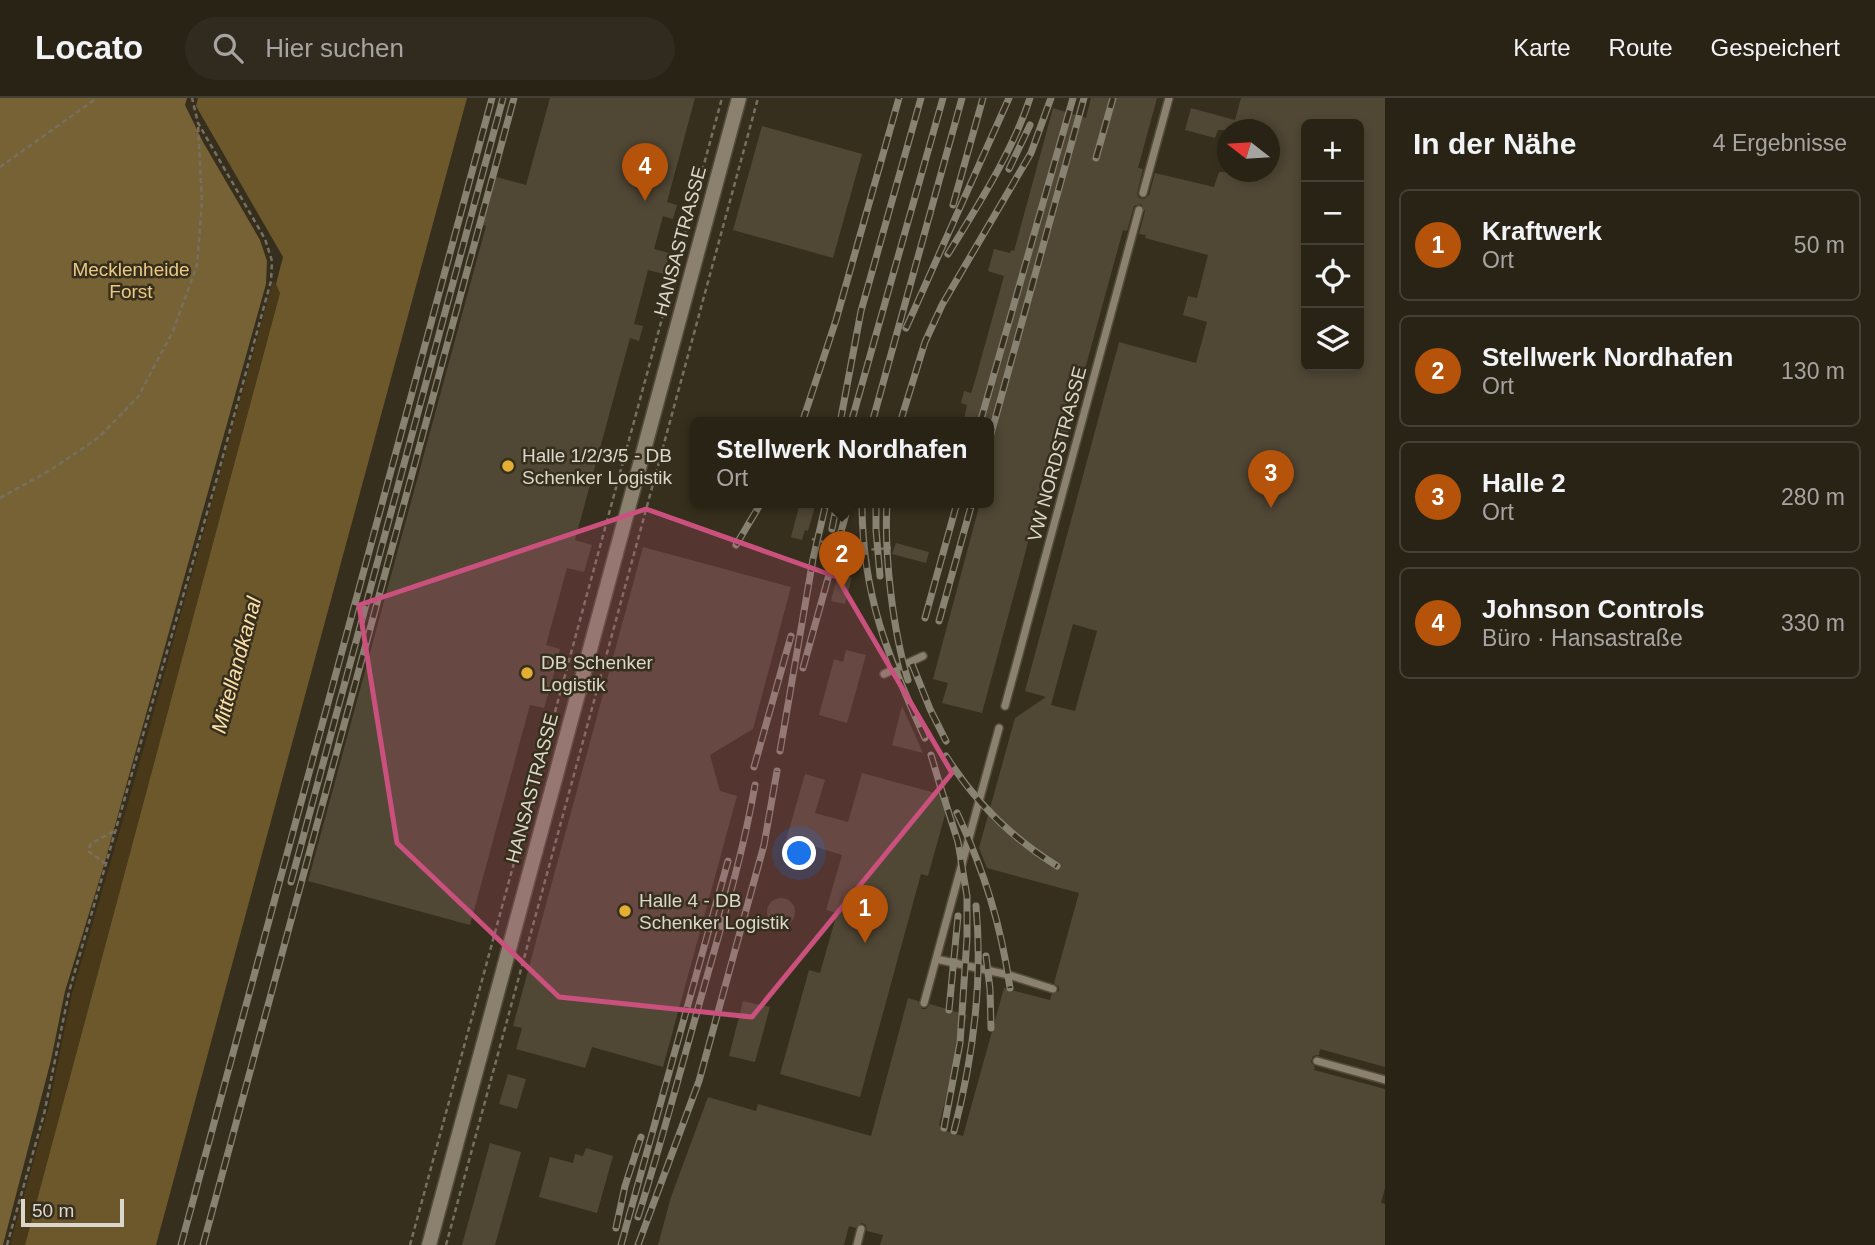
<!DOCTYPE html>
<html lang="de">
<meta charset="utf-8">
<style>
body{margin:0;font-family:Arial,sans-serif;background:#312b1f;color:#f1f3f6}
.controls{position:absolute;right:21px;top:21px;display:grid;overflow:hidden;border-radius:10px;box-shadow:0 4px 10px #0003}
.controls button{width:63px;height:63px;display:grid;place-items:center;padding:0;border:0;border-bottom:2px solid #454035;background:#292316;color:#f1f3f6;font:35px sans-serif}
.compass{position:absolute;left:1217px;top:21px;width:63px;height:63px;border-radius:50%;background:#292316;box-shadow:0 4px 10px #0003;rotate:287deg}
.scale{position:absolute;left:21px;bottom:18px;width:103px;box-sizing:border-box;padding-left:7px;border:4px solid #dcd7cc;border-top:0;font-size:19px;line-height:24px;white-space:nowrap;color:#dcd7cc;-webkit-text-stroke:5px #372f1d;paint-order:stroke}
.you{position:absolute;left:800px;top:756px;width:24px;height:24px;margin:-18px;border:5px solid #fff;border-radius:50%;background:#1a73e8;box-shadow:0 0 0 10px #1a73e833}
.badge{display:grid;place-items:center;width:46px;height:46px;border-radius:50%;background:#b45309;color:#fff;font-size:23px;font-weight:700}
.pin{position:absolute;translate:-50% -58px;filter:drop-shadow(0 2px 4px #0008)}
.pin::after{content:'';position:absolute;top:37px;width:24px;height:21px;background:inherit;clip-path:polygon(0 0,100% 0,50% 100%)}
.popup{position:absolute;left:690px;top:319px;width:304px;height:91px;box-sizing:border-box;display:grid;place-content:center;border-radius:10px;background:#292316;filter:drop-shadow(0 2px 5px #0005);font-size:23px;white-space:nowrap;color:#a5a4a1}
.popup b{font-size:26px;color:#f1f3f6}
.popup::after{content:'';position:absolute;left:50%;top:100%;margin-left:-14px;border:14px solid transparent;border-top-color:#292316}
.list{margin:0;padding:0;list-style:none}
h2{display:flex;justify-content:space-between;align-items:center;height:91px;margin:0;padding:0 28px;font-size:30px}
h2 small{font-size:23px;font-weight:400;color:#a5a4a1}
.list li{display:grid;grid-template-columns:46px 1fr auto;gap:21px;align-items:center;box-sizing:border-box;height:112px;margin:0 14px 14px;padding:0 14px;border:2px solid #454035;border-radius:10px}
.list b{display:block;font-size:26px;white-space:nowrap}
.list p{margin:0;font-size:23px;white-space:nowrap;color:#a5a4a1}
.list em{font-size:23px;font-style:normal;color:#a5a4a1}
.icon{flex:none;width:38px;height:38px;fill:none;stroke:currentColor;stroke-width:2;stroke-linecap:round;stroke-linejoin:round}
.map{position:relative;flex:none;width:1385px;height:1147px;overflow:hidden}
header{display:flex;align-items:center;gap:42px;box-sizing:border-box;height:98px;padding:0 35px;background:#292316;border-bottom:2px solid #454035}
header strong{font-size:33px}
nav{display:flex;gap:38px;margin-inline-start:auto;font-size:24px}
.search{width:490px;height:63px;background:#312b1f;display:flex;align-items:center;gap:18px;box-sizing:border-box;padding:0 24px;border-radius:38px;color:#a5a4a1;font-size:26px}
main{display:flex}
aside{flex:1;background:#292316}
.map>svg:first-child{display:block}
</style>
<header>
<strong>Locato</strong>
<div class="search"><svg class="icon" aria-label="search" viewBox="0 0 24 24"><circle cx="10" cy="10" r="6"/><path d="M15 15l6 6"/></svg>Hier suchen</div>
<nav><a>Karte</a><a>Route</a><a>Gespeichert</a></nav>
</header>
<main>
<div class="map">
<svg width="1385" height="1147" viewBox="0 0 1385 1147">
<rect width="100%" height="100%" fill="#372f1d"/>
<path fill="#493918" d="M273 183 280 189V195L25 1147H10L49 1008 72 896 139 667Z"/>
<path fill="#776236" d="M0 0H187L185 7 203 44 260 142 267 163 266 186 104 767 65 893 51 962 3 1147H0Z"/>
<path fill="#6d582c" d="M198 0H467L156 1147H25L280 195 276 186 283 159 196 8Z"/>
<path fill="#504735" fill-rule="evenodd" d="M550 0H695L667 104 677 107 673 121 663 118 654 151 669 155 664 176 648 172 634 226 643 228 639 243 630 240 575 442 592 447 584 474 567 470 546 547 560 551 551 587 544 610 530 607 470 827 308 783 486 128 480 126 493 78 526 87Z
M1091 0H1157L1138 70 1143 71 1137 96 1139 100 1144 101 1149 97 1155 75 1214 89 1219 74H1270V32H1218L1215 40 1185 32 1191 10 1235 22 1241 0H1385V969L1320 951 1319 957 1313 958 1311 964 1315 969 1314 972 1385 991V1090L1381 1105 1385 1106V1147H880L883 1137 867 1133 866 1127 862 1125 855 1130 849 1128 844 1147H658L671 1099 708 999 756 1013 758 1006 871 1038 908 900 918 903 922 911H926L930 906 967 917 939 1027 946 1033 963 1038 1004 890 1050 902 1051 897 1059 893V889L1054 885 1079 795 987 770 979 750 1015 620 1046 599 1025 593 1119 244 1196 265 1207 224 1183 217 1188 198 1197 200 1208 157 1145 140 1146 137 1139 136 1145 113 1141 106 1134 108 1127 133 1123 132 1058 370 1049 367 982 615 942 605 948 585 933 581 980 405H989V372L994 352 989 351V325H963L967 307 961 305 964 293 971 295 976 279 1004 178 988 173 994 151 1010 155 1011 152 1014 153 1053 10 1086 20ZM1306 26H1359V268H1306ZM1073 526 1097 533 1075 613 1051 607Z
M762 28 862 56 833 160 733 132Z
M800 405H816L808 433 805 432 802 442 791 439Z
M896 445 929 454 926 465 892 456Z
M643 449 791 489 753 631 710 657 720 693 737 698 663 969 592 949 585 970 516 951 522 930 513 928Z
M838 475 852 479 845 506 831 503Z
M846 552 866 557 847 625 819 617 834 561 843 564Z
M902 608 923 655 892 647Z
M862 675 950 699 928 778 921 776 860 999 780 976 809 872 820 875 837 815 826 812 842 757 806 746 803 755 784 749 805 676 825 682 815 715 848 724Z
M767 814a14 14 0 1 1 28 0a14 14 0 1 1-28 0Z
M743 903 770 909 755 964 729 958Z
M508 976 526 981 517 1011 499 1006Z
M490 1045 521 1054 495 1147H462Z
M586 1050 613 1058 597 1115 539 1099 550 1059 573 1065 575 1056 583 1058Z"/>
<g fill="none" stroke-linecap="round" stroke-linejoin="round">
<defs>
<path id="service" d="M1143 95 1169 0
M884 576 923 558
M1005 608 1139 112
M936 861 1009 877 1053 891
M924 905 999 630
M1317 963 1385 982
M857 1147 861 1131"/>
<path id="minor" d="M429 1147 739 0"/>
</defs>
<use href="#service" stroke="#544d3d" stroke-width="10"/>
<use href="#minor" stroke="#544d3d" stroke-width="17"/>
<path stroke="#777061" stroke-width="2.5" stroke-dasharray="5 3.5" stroke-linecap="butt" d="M0 69 97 0
M0 400 49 373 98 340 138 299 173 233 197 167 202 105 198 26
M812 441 842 449 843 444 853 453 891 450
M106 766 88 753 91 745 117 732
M7 1147 44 1016 69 894 215 387 271 183 272 163 265 141 198 25 192 0
M410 1147 722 0
M446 1147 758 0"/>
<use href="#service" stroke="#8b816e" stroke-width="7"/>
<use href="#minor" stroke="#8b816e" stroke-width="14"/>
<defs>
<path id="rail" d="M1096 60 1113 0
M1009 71 1030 27
M953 107 983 0
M948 156C978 107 1012 55 1030 0
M906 230 1009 0
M802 325 836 222 899 0
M840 325 861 213 921 0
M851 325 943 0
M872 325 962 0
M900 325 925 244 942 207 1031 55 1051 0
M980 325 1073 0
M989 343 1084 0
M862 405C862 497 888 559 925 640
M876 405V432L880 478
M887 405C884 457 893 533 908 582
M832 431 837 405
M736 447 761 405
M925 520 957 405
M939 523 972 405
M912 566 930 611 946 643
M803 570 849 405
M780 653 813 461 826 405
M931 657 942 694
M946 658C975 704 1010 739 1057 768
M754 669 791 538
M940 687 958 744 967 798V840L960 945 944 1030
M957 715C984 773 1001 826 1010 890
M291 784 503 0
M986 858 990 891 991 930
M949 912 958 818
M954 1033C973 960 983 883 976 808
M638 1119C662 1043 682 966 704 889 723 822 743 756 755 687
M616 1130 625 1088 641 1039
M181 1147 492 0
M203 1147 514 0
M621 1147 728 763
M638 1147 699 983 764 747 777 673"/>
</defs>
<use href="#rail" stroke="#888273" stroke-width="7"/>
<use href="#rail" stroke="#372f1d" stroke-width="4.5" stroke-dasharray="13" stroke-linecap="butt"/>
</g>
<path fill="#ca517d" fill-opacity="0.2" stroke="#ca517d" stroke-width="5" stroke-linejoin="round" d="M646 411 837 479 952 675 752 919 559 899 397 745 359 507Z"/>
<g fill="#e3ae34" stroke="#372f1d" stroke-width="2.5">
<circle cx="508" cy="368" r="7"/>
<circle cx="527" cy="575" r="7"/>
<circle cx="625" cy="813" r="7"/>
</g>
<g text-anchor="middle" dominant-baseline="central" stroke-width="5" stroke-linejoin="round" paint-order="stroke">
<g font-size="19" fill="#dcd7cc" stroke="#372f1d">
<text transform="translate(680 143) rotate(-75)">HANSASTRASSE</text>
<text transform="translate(1057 356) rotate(-75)">VW NORDSTRASSE</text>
<text transform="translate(532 690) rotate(-75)">HANSASTRASSE</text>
</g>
<g font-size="19" fill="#edca83" stroke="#372f1d">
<text x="131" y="171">Mecklenheide<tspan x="131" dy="22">Forst</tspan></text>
</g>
<g font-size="19" fill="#dcd7cc" stroke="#372f1d" text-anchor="start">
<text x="522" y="357">Halle 1/2/3/5 - DB<tspan x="522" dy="22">Schenker Logistik</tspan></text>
<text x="541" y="564">DB Schenker<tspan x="541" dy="22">Logistik</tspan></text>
<text x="639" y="802">Halle 4 - DB<tspan x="639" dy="22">Schenker Logistik</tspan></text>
</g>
<g font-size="21" font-style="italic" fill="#fce0a8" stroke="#372f1d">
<text transform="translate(236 567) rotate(-75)">Mittellandkanal</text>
</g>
</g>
</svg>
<div class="controls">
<button>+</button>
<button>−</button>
<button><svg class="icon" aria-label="locate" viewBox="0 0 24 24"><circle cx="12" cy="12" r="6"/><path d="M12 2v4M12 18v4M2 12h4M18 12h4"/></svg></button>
<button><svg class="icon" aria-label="layers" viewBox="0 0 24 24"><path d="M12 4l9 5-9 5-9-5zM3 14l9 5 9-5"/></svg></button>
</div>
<svg class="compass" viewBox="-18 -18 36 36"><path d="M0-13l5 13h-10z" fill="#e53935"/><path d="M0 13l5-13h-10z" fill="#a5a4a1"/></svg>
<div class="scale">50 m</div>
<div class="you"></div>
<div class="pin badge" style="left:865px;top:845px">1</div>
<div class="pin badge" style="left:842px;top:491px">2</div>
<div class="popup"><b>Stellwerk Nordhafen</b>Ort</div>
<div class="pin badge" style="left:1271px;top:410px">3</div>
<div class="pin badge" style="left:645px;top:103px">4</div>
</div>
<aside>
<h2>In der Nähe<small>4 Ergebnisse</small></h2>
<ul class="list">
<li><span class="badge">1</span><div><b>Kraftwerk</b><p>Ort</p></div><em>50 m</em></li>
<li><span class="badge">2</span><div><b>Stellwerk Nordhafen</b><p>Ort</p></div><em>130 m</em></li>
<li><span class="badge">3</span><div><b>Halle 2</b><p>Ort</p></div><em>280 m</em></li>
<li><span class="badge">4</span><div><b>Johnson Controls</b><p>Büro · Hansastraße</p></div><em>330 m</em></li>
</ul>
</aside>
</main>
